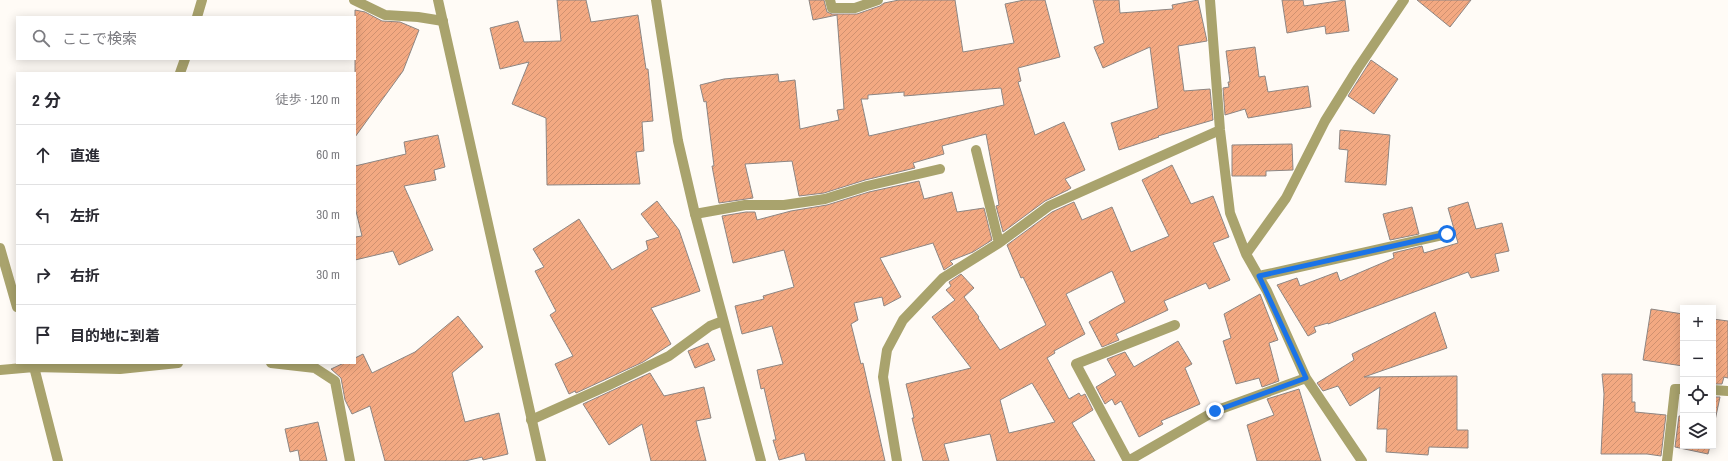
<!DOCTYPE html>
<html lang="ja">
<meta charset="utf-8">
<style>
body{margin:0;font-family:"Archivo Narrow","Noto Sans JP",sans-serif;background:#f7f7f7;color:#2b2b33}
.controls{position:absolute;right:12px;bottom:12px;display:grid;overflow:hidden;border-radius:0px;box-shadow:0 2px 10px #0003}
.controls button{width:36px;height:36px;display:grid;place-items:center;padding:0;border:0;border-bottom:1px solid #e1e1e2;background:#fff;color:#2b2b33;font:20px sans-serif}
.stop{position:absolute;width:12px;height:12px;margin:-9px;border:3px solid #1a73e8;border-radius:50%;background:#fff}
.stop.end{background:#1a73e8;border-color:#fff;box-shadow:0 1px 4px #0008}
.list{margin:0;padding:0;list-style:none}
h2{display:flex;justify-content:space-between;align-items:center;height:52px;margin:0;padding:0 16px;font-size:17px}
h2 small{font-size:13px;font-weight:400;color:#7c7c81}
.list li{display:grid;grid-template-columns:26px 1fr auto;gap:12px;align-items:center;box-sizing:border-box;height:60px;padding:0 16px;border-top:1px solid #e1e1e2}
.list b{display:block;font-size:15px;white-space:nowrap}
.list em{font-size:13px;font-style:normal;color:#7c7c81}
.icon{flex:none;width:22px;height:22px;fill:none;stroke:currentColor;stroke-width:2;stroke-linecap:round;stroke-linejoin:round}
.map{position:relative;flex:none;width:1728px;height:461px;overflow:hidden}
.search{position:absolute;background:#fff;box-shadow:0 2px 10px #0003;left:16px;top:16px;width:340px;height:44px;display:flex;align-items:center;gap:10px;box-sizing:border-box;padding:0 14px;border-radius:0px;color:#7c7c81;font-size:15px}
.panel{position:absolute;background:#fff;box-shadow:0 2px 10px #0003;left:16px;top:72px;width:340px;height:292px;border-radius:0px}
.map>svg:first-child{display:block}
</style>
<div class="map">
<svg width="1728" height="461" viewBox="0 0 1728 461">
<defs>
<pattern id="building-hatch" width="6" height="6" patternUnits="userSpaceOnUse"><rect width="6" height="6" fill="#f3a982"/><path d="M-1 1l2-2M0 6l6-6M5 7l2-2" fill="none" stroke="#d09170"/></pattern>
</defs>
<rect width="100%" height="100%" fill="#fffbf6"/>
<path fill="url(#building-hatch)" stroke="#8d8683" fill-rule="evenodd" d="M557 0H586L591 22 638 15 646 69H648L653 121 642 122 644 151 636 152 640 184 547 185 546 118 512 104 529 62 500 69 490 28 518 21 524 42 561 41Z
M809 0H824L827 12 832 14H857L880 6 884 3 899 0H955L963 52 1014 43 1005 4 1024 0H1045L1060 57 1018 68 1021 81 1018 82 1035 135 1064 122 1085 170 1065 179 1071 188 1068 190 1045 201 1003 232 996 206 999 205 986 134 942 146 944 154 913 163 915 168 865 180 824 193 799 196 792 161 745 164 753 198 719 203 712 166H714L706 101 704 102 700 85 724 79 778 74 779 82 795 80 800 129 839 120 837 110 844 109 837 15 813 20ZM1001 88 1004 105 869 136 861 99H868V95L904 92V96Z
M1093 0H1119L1120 13 1173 9 1172 5 1198 0 1207 41 1178 46 1184 91 1210 89 1213 120 1158 136 1159 137 1119 150 1111 123 1158 108 1150 47 1103 68 1094 47 1104 43Z
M1282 0H1303L1304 6 1345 0 1349 31 1326 34 1325 26 1287 33Z
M1417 0H1471L1450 27Z
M355 10 365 12 382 21 400 22 419 30 403 71 355 137Z
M1255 47 1259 77 1265 76 1268 92 1308 86 1311 107 1248 118 1245 109 1225 115 1223 88 1229 87 1228 82H1230L1226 51Z
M1371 60 1398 79 1374 114 1348 96Z
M1340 130 1390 135 1386 185 1345 182 1348 150 1339 149Z
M438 135 445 167 434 170 436 180 404 186 433 250 399 265 393 251 355 260V237L362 236 355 207V166L406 154 404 142Z
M1292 144 1293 170 1266 171V176H1232V145Z
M1172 165 1191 204 1213 196 1229 237 1213 243 1230 280 1209 289 1206 283 1164 301 1168 310 1116 334 1119 340 1102 347 1089 322 1125 302 1112 271 1066 294 1085 334 1054 351 1055 353 1047 358 1069 399 1079 393 1081 396 1085 394 1093 410 1072 423 1095 461H997L990 434 944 444 949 461H923L912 418H914L906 384 971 368 932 317 955 300 946 290 951 286 949 282 961 274 974 288 964 297 979 317 978 318 1000 350 1046 325 1023 277 1021 278 1007 245 1052 212 1074 202 1082 220 1112 207 1131 252 1169 236 1142 180ZM1032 383 1055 422 1009 433 1000 400Z
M919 181 924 199 952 192 957 212 984 208 992 240 973 252 950 261 953 264 944 270 933 243 880 258 901 297 884 306 882 297 854 303 858 320 851 324 861 364 863 363 885 461H806L804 453 779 460 773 440H776L764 388 761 389 757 370 783 364 772 326 742 334 735 306 764 299 763 296 794 287 784 250 733 263 722 216 746 212H755L757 220 791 211 827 205 869 192Z
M657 201 679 230 700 291 651 308 671 344 643 362 576 393 575 391 569 394 555 364 573 356 550 315 556 311 535 271 544 267 533 249 579 219 612 270 648 249 646 241 659 237 641 214Z
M1468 202 1476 229 1502 223 1509 251 1495 254 1499 271 1471 278 1468 272 1328 324V323L1314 327 1316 332 1308 336 1277 285 1297 278 1300 286 1337 272 1340 281 1394 258 1393 253 1422 246 1424 253 1458 243 1448 208Z
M1412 207 1419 234 1390 240 1383 214Z
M1260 294 1278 340 1269 343 1279 381 1262 387 1259 378 1236 384 1223 341 1231 338 1224 314Z
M1651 309 1683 314V366L1643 360Z
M1435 312 1447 348 1364 377 1457 376V430H1468V448L1429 447 1428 455 1386 452 1387 429H1377L1380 387 1350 406 1338 386 1323 391 1317 383 1354 360 1352 354Z
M458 316 483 347 452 373 465 422 499 413 508 454 483 460 482 457 465 461H385L370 406 352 414 345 400 341 378 331 369 344 363H355V358L363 354 372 373 415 352Z
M1713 319 1728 321V378L1724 377 1722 384H1713Z
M1178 341 1192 364 1185 368 1200 404 1161 421 1163 424 1139 437 1121 401 1115 405 1112 399 1105 404 1096 387 1116 375 1107 359 1125 352 1134 367Z
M708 343 715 360 695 368 688 351Z
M650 373 664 396 704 387 711 418 696 421 706 461H651L642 424 609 445 583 404Z
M1602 374H1632V402H1635V412L1666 415 1661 456 1647 454H1601L1604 394Z
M1299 389 1321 461H1257L1247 425 1274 415 1267 399Z
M1713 397H1720L1713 430Z
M1679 416H1683V446H1710L1708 454 1675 447Z
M318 422 327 461H300L298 450 290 452 285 429Z"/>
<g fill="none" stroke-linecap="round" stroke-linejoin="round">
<path stroke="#a9a36d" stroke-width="10" d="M354 0 385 15 418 17 443 21
M830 0 832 8H855L878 0
M1210 0 1220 130 1230 213 1246 254 1267 291 1306 378 1362 461
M197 17 202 0
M180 73 185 59
M976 150 999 243
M695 214 745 205H784L825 199 867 186 940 169
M0 248 17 307
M1246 254 1286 198 1325 121 1358 68 1404 0
M1259 276 1447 234
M1175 325 1076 364 1128 461 1215 411 1306 378
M33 363 58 461
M271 363 315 368 335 381 350 461
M0 370 34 367 120 369 178 363
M1713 390 1728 391
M531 420 607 386 669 356 710 326 723 321
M897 461 883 377 887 350 903 320 943 278 999 243 1049 206 1220 130
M1667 461 1675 389H1683"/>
<path stroke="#a9a36d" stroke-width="10" d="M438 0 541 461
M656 0 678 141 695 214 761 461"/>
</g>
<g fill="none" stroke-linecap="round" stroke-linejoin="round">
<path stroke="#1a73e8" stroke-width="5" d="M1215 411 1306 378 1259 276 1447 234"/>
</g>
</svg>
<div class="controls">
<button>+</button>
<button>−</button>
<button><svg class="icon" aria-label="locate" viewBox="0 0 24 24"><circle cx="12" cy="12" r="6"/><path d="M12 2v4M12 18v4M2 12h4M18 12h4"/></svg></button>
<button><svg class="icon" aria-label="layers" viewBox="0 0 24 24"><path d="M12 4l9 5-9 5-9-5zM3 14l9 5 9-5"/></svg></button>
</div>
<div class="stop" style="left:1447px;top:234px"></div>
<div class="stop end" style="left:1215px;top:411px"></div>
<div class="search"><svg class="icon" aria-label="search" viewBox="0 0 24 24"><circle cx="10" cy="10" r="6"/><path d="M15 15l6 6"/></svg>ここで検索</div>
<section class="panel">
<h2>2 分<small>徒歩 · 120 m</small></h2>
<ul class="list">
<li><svg class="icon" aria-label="ahead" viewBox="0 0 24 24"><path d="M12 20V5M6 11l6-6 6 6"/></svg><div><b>直進</b></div><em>60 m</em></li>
<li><svg class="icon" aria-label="left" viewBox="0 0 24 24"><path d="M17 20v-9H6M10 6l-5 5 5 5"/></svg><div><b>左折</b></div><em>30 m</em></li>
<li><svg class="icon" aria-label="right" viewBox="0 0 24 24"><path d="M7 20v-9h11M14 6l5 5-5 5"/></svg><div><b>右折</b></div><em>30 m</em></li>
<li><svg class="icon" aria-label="arrive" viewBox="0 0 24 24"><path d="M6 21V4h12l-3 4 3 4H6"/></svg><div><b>目的地に到着</b></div></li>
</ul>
</section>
</div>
